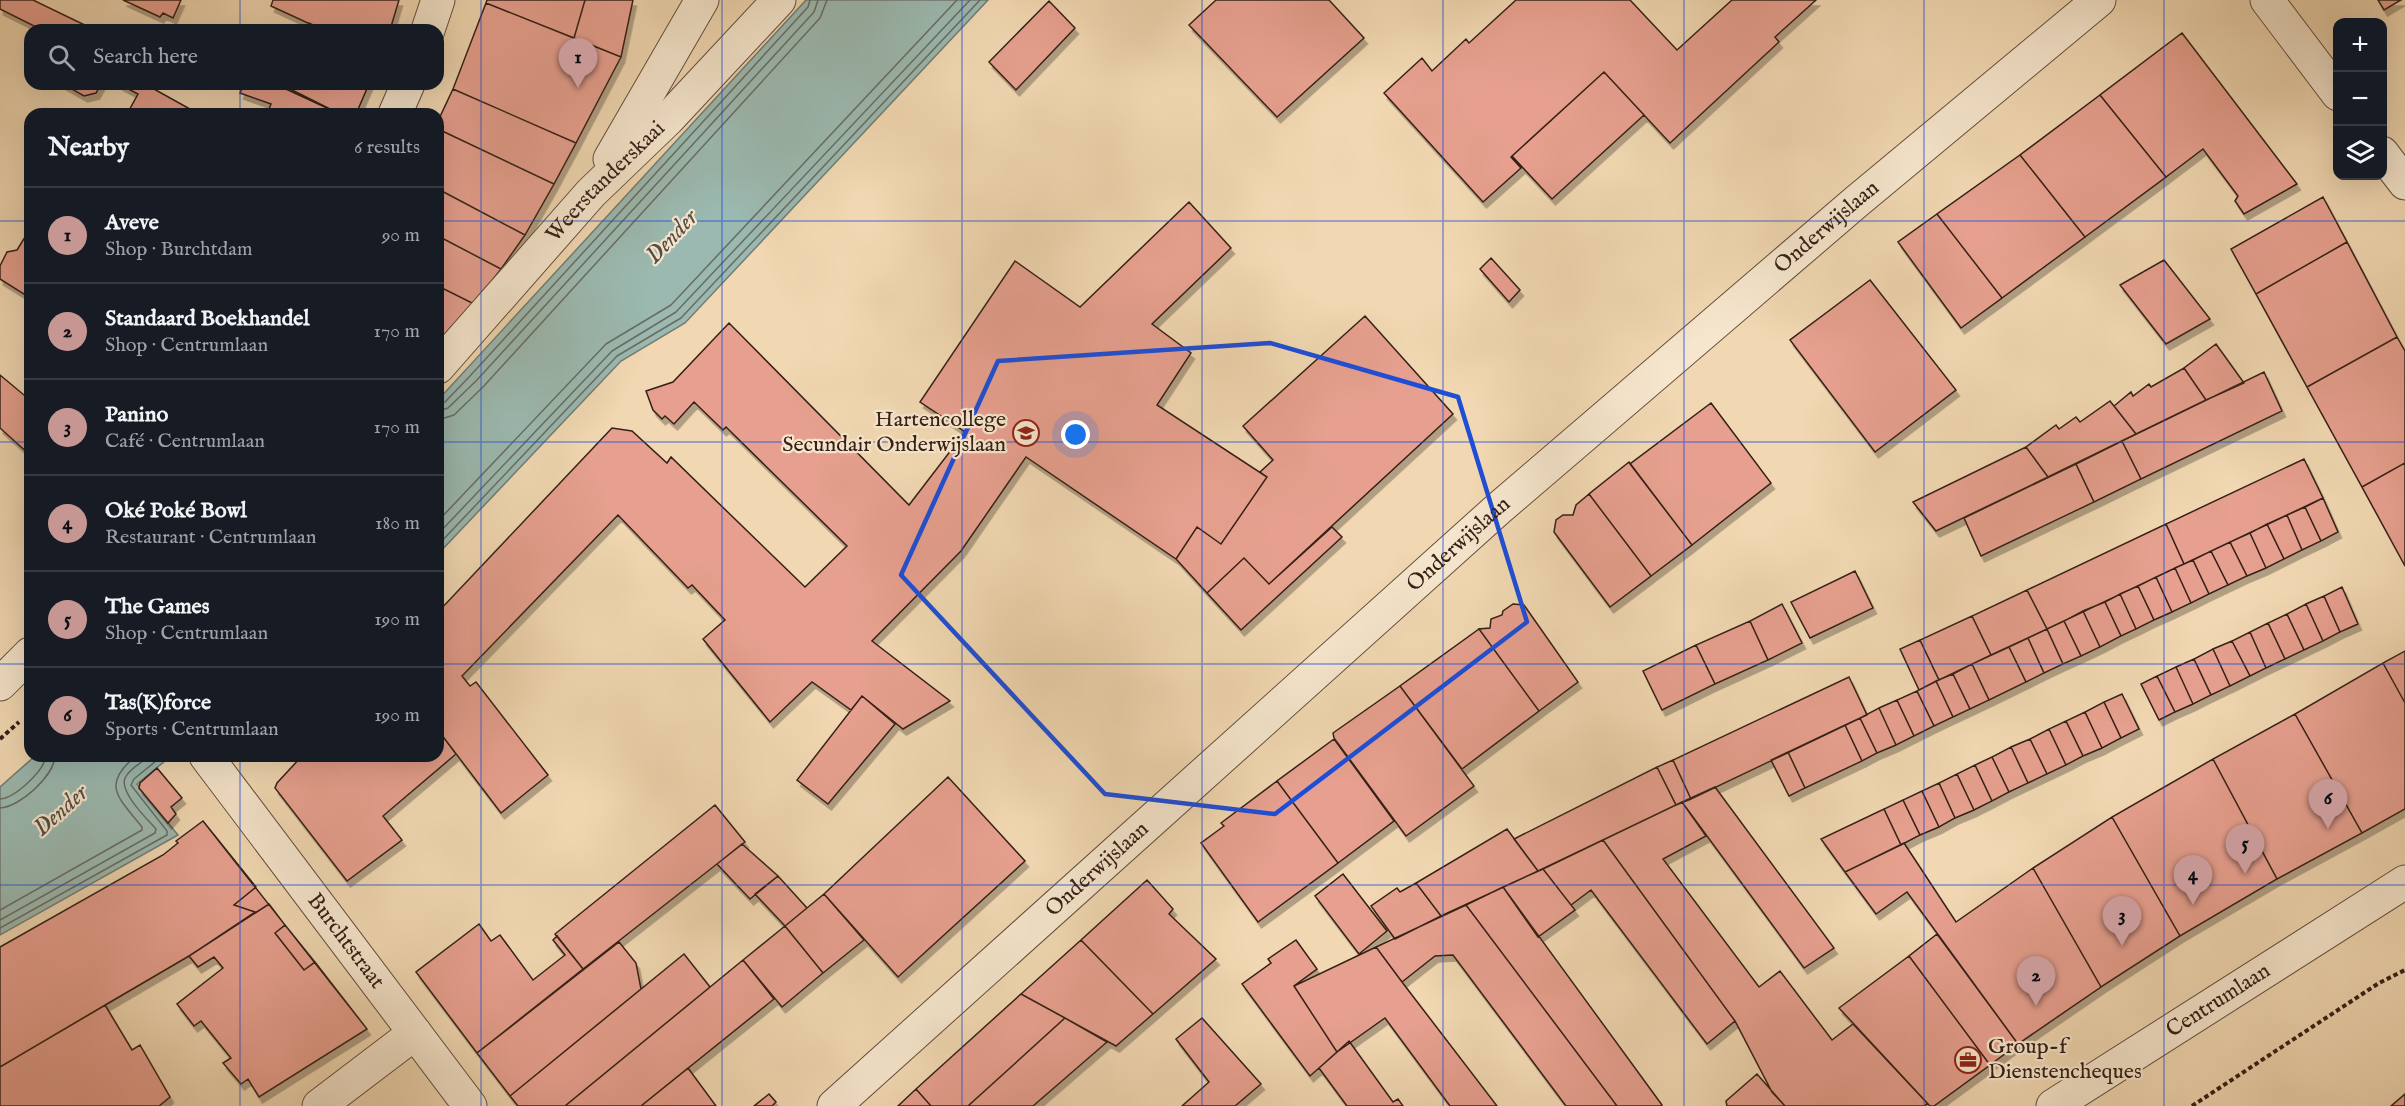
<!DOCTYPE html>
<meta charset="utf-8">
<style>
body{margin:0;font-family:"IM FELL English",serif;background:#20242c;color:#f1f3f6}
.controls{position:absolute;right:18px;top:18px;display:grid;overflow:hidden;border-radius:12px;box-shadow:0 6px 24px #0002}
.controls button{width:54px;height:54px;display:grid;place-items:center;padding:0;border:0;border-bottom:2px solid #363941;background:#171b24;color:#f1f3f6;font:30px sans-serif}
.you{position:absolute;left:1076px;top:435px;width:21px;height:21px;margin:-15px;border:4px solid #fff;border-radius:50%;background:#1a73e8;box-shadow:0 0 0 9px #1a73e833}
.badge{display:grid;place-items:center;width:39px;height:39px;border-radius:50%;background:#c59692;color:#111;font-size:20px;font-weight:700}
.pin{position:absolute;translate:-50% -50px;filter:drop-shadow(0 2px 3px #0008)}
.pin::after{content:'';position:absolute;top:32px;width:21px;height:18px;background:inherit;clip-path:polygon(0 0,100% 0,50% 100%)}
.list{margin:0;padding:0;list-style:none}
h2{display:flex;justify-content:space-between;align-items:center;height:78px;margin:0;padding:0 24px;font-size:26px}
h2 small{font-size:20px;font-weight:400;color:#9ea1a6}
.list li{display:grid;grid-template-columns:39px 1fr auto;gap:18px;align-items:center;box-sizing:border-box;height:96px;padding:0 24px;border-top:2px solid #363941}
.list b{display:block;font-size:22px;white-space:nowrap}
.list p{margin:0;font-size:20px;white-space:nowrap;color:#9ea1a6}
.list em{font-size:20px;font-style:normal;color:#9ea1a6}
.icon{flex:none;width:33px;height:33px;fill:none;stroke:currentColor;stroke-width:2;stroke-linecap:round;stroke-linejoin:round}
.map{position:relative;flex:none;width:2405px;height:1106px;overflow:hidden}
.search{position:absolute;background:#171b24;box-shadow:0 6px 24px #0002;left:24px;top:24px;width:420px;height:66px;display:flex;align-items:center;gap:15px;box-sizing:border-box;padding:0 21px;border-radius:18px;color:#9ea1a6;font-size:22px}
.panel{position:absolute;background:#171b24;box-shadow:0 6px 24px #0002;left:24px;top:108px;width:420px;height:654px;border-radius:18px}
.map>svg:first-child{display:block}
</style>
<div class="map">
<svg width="2405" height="1106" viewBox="0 0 2405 1106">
<defs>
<filter id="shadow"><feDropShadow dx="3.5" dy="6" stdDeviation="0" flood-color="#0004"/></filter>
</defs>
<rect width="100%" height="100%" fill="#f1d8b2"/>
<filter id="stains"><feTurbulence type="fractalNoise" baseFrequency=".00333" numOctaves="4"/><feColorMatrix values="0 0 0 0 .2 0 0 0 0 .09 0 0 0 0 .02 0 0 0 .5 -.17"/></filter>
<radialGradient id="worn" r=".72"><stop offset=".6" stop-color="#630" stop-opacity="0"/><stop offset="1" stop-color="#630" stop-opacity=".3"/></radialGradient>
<path fill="#9bb9b0" stroke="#727c73" stroke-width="1.5" d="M806 0H988L685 323 621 361 438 554V400Z
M35 756H171L137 784 178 835 0 935V787Z"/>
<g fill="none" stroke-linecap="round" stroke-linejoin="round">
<path stroke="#686c64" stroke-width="1.5" d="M438 403 445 402 470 376 808 7 810 0
M438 411 448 408 476 381 814 12 818 0
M438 420 454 415 483 387 820 18 827 0
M438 521 606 344 671 305 957 0
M438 534 612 351 676 312 970 0
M438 545 617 356 681 318 980 0
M0 799C15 798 44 771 46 756
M0 808C20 807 54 776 55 756
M0 910 142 830V827C119 798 100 785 136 756
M0 920 155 833 156 829C147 819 119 792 125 778 129 769 142 762 150 756
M0 928 167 835V831L131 785 134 779 162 756"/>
</g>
<path fill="#e7a08f" stroke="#352017" stroke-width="1.5" filter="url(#shadow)" d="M0 0H33L95 30H42L0 9Z
M123 0H181L173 18 163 13 160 17Z
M273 0H399L390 30H323L271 6Z
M487 0H585L574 38 486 3Z
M585 0H633L621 57 574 38Z
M1216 0H1329L1364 38 1277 117 1189 25Z
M1516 0H1630L1677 50 1732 0H1816L1775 37 1779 42 1670 143 1604 72 1511 157 1521 168 1483 202 1384 93 1422 58 1432 71 1466 39 1469 43Z
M2378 0H2401L2384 10Z
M1049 1 1075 28 1016 90 989 62Z
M486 3 621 57 576 143 453 89Z
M309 23 323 30H305Z
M2182 33 2297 184 2244 214 2235 201 2238 196 2203 149 2166 177 2100 95Z
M30 42V65L25 54Z
M1604 72 1644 115 1552 199 1512 156Z
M63 84H101L96 93 84 96Z
M119 84H145L199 114H127L138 94Z
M244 84H275L340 114H267L271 104 240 93Z
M280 84H369L356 114H340Z
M453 89 576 143 554 184 438 129V121Z
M2100 95 2166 177 2085 237 2020 155Z
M438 129 554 184 525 235 438 189Z
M2020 155 2085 237 2002 298 1937 214Z
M438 189 525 235 501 269 438 236Z
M2323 197 2347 242 2256 294 2231 249Z
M1189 202 1231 248 1152 324 1191 353 1157 405 1267 477 1221 544 1197 527 1176 559 1026 457 961 551 872 641 950 701 903 729 862 696 851 710 812 682 770 722 703 639 725 620 692 585 688 588 618 515 462 676 470 686 476 682 548 775 501 813 438 730V612L612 428 632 431 667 463 671 457 805 587 847 546 726 427 723 430 694 402 674 424 665 416 662 419 653 410 646 391 673 382 729 323 909 505 965 432 920 402 1015 261 1080 307Z
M1937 214 2002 298 1961 328 1898 242Z
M30 229V298L0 279V266L7 252 17 250Z
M438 236 501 269 474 304 438 286Z
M2347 242 2397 337 2307 387 2256 294Z
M1491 258 1520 290 1509 302 1480 269Z
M2164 260 2210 319 2166 344 2120 285Z
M1870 280 1956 390 1875 452 1790 340Z
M438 286 474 304 438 341Z
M1365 316 1453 414 1269 584 1244 558 1207 593 1176 559 1197 527 1221 544 1267 477 1260 472 1273 460 1243 426Z
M2397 337 2405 351V463L2362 487 2307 387Z
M2216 344 2244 383 2206 400 2184 368Z
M2184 368 2206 400 2136 434 2114 406 2131 392 2133 396 2149 384 2151 387Z
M2264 372 2282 411 2141 479 2122 441Z
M0 375 30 400V455L0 428Z
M30 377V396L27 391Z
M2110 401 2136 434 2048 477 2026 447 2056 425 2059 429 2076 417 2080 422Z
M1711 403 1771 483 1692 545 1630 464Z
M2122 441 2141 479 2094 502 2076 464Z
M2026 447 2048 477 1936 531 1913 502Z
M2304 459 2323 498 2184 564 2166 524Z
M1629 462 1692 545 1651 576 1589 494Z
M2405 463V566L2362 487Z
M2076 464 2094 502 1981 556 1964 518Z
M1589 494 1651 576 1610 607 1554 532 1556 520 1563 515H1573L1576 505Z
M2323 498 2338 532 2321 541 2305 507Z
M2305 507 2321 541 2302 550 2287 515Z
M2287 515 2302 550 2284 559 2267 524Z
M2166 524 2184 564 2047 629 2027 590Z
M2267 524 2284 559 2266 568 2250 533Z
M1332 527 1342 537 1241 630 1207 593 1244 558 1269 584Z
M2250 533 2266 568 2247 576 2230 542Z
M2230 542 2247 576 2228 585 2211 551Z
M2211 551 2228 585 2209 594 2193 560Z
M2193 560 2209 594 2191 603 2175 568Z
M2175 568 2191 603 2172 612 2156 577Z
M1855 571 1873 608 1810 638 1791 602Z
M2156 577 2172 612 2154 620 2138 586Z
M2138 586 2154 620 2136 629 2120 594Z
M2342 587 2358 624 2340 632 2324 596Z
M2027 590 2047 629 1991 655 1972 616Z
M2120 594 2136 629 2121 636 2105 602Z
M2324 596 2340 632 2323 641 2306 604Z
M2105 602 2121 636 2100 647 2083 611Z
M1513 604 1524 605 1578 682 1539 711 1479 629 1490 628 1491 619 1502 615 1503 611Z
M1782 604 1802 643 1768 660 1750 621Z
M2306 604 2323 641 2304 650 2287 614Z
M2083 611 2100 647 2081 656 2064 621Z
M2287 614 2304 650 2285 659 2268 623Z
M1972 616 1991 655 1939 680 1920 640Z
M1750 621 1768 660 1715 684 1696 645Z
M2064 621 2081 656 2063 664 2047 629Z
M2268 623 2285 659 2266 668 2250 632Z
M1479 629 1539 711 1462 769 1400 686Z
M2047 629 2063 664 2044 673 2028 638Z
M2250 632 2266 668 2250 676 2232 641Z
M2028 638 2044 673 2026 682 2009 647Z
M1920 640 1939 680 1919 690 1900 649Z
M2232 641 2250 676 2230 686 2213 649Z
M1696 645 1715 684 1662 710 1643 671Z
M2009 647 2026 682 1989 700 1972 664Z
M2213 649 2230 686 2211 695 2194 659Z
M2405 651V703L2383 663Z
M2194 659 2211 695 2193 704 2176 667Z
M2383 663 2405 703V809L2362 833 2295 714Z
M1972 664 1989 700 1970 709 1953 674Z
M2176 667 2193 704 2175 712 2157 676Z
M1953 674 1970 709 1953 717 1936 681Z
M2157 676 2175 712 2159 720 2141 684Z
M1849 677 1867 715 1691 799 1673 760Z
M1936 681 1953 717 1934 726 1917 691Z
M1400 686 1474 786 1406 836 1334 738 1333 733Z
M1917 691 1934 726 1914 736 1897 700Z
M2122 694 2139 729 2121 738 2104 702Z
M862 696 895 724 828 804 797 780Z
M1897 700 1914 736 1896 745 1879 708Z
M2104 702 2121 738 2102 748 2085 712Z
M1879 708 1896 745 1877 753 1860 718Z
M2085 712 2102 748 2083 756 2066 721Z
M2295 714 2362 833 2277 879 2213 759Z
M1860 718 1877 753 1862 761 1845 725Z
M2066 721 2083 756 2066 765 2049 729Z
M1845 725 1862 761 1805 788 1788 752Z
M2049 729 2066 765 2047 774 2030 739Z
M438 730 456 754 383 816 402 840 347 881 275 788 277 783 302 756H438Z
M1334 739 1394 821 1338 863 1277 781Z
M2030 739 2047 774 2028 783 2011 747Z
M2011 747 2028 783 2009 792 1992 757Z
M1788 752 1805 788 1789 796 1771 760Z
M1992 757 2009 792 1992 801 1975 765Z
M2213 759 2277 879 2180 936 2112 817Z
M1673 760 1691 799 1676 805 1657 767Z
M1975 765 1992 801 1974 810 1957 774Z
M1657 767 1676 805 1538 871 1514 839Z
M157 768 182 798 171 807 176 814 168 823 139 788 140 783Z
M1957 774 1974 810 1955 818 1939 783Z
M948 777 1025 861 898 977 824 894Z
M1277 781 1338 863 1258 922 1201 843 1224 826 1221 823Z
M1939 783 1955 818 1939 827 1922 791Z
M1715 787 1834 948 1804 968 1682 802Z
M1922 791 1939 827 1920 835 1903 800Z
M1903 800 1920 835 1901 845 1884 809Z
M1682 802 1706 836 1663 859 1759 987 1780 971 1832 1040 1853 1024 1927 1103 1925 1106H1785L1772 1092 1735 1021 1603 840Z
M715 805 745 842 583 969 555 934Z
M1884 809 1901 845 1845 872 1821 839Z
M2112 817 2180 936 2101 987 2033 868Z
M203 821 367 1029 259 1097 248 1079 241 1084 223 1063 231 1058 201 1021 194 1026 177 1004 223 968 214 957 198 967 189 956 105 1005 132 1050 140 1045 170 1097 159 1106H0V947L163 855 178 843 176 841Z
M203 821 256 887 234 905 255 912 189 956 0 1067V947L163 855 178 843 176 841Z
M1507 829 1538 871 1441 916 1416 883Z
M1603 840 1735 1021 1707 1044 1591 890 1571 905 1543 869Z
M1904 843 1956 922 2033 868 2101 987 2018 1044 1907 892 1876 914 1845 872Z
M742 844 778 876 750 899 717 864Z
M1543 869 1575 910 1538 937 1503 887Z
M1343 874 1387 931 1359 954 1315 896Z
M778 876 807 908 785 926 755 894Z
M1147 880 1173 909 1169 914 1216 959 1153 1014 1081 940Z
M1416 883 1441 916 1395 939 1371 906 1397 888 1400 892Z
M1503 887 1662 1105 1661 1106H1617L1466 905Z
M824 894 864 940 823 973 785 926Z
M269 904 285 925 275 933 304 970 315 962 367 1029 259 1097 248 1079 241 1084 223 1063 231 1058 201 1021 194 1026 177 1004 223 968 214 957 198 967 189 956Z
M1466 905 1617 1106H1566L1453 955 1435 956 1402 982 1376 947Z
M479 924 491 941 500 935 533 980 565 955 553 940 557 936 583 969 477 1053 416 972Z
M285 925 315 962 304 970 275 933Z
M785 926 823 973 782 1007 743 960Z
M1937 934 2018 1044 1990 1065 1909 956Z
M1081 940 1153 1014 1116 1046 1021 994Z
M1296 940 1317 969 1294 986 1337 1052 1310 1076 1242 984 1271 963 1268 959Z
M619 942 636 963 641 989 510 1096 477 1053Z
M1376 947 1402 982 1497 1106H1450L1385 1018 1337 1052 1294 986Z
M684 954 710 987 565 1106H518L510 1096Z
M1909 956 1990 1065 1934 1106H1930L1839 1008Z
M743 960 774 999 641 1106H565Z
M1021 994 1065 1018 968 1106H931L916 1089Z
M105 1005 132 1050 140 1045 170 1097 159 1106H0V1067Z
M1065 1018 1107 1042 1033 1106H968Z
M1202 1018 1261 1084 1235 1106H1182L1209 1082 1176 1039Z
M1349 1041 1393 1102 1398 1099 1403 1106H1347L1319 1068Z
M688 1068 716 1106H641Z
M1757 1074 1785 1106H1727L1726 1101Z
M916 1089 931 1106H898Z
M769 1094 776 1102 772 1106H754Z
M2405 1094V1106H2391Z"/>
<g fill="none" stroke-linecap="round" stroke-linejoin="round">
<defs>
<g id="minor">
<path d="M2267 0 2338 94"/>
<path d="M428 30 438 0"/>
<path d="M395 114 408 84"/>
<path d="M2382 153 2405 183"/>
<path d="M610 159 702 0"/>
<path id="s1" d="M438 367 591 193 668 119 779 0"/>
<path d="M0 684 30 654"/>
<path id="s2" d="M206 756 470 1106"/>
<path d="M319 1106 415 1033"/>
<path id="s3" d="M834 1106 1498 509 1856 202 2099 0"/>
<path id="s4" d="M2053 1106 2405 882"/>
</g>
</defs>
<use href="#minor" stroke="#644e3e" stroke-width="35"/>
<path stroke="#352017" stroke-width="4" stroke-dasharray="4.5 3" stroke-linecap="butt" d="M0 739 19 722
M2192 1106 2379 983 2405 970"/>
<use href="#minor" stroke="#f6e6cd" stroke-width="33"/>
</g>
<path fill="none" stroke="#1d4ed8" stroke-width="4.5" stroke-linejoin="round" d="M1270 343 1458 397 1527 622 1275 814 1105 794 901 575 998 361Z"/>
<path fill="none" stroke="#1d4ed8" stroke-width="1.5" stroke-opacity="0.55" d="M240 0V30M481 0V1106M722 0V1106M962 0V1106M1202 0V1106M1443 0V1106M1684 0V1106M1924 0V1106M2164 0V1106M240 84V114M0 221H30M438 221H2405M0 442H30M438 442H2405M0 664H30M438 664H2405M240 756V1106M0 885H2405"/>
<defs>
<symbol id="school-ring" viewBox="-11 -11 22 22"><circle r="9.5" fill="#f6e6cd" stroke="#8f2418" stroke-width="1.5"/><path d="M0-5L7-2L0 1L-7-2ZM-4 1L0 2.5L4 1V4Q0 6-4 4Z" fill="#8f2418"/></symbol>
<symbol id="office-ring" viewBox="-11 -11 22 22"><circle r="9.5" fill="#f6e6cd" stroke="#8f2418" stroke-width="1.5"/><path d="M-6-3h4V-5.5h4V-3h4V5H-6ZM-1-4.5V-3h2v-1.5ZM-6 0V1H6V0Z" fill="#8f2418"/></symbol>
</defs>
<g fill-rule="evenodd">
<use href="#school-ring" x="1011" y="418" width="30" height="30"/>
<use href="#office-ring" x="1953" y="1045" width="30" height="30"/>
</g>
<g text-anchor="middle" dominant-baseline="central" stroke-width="4.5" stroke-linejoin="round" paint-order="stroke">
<g font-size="22" fill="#352017" stroke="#f6e6cd">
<text stroke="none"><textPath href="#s1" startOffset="250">Weerstanderskaai</textPath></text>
<text stroke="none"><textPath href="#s3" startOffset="1326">Onderwijslaan</textPath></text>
<text stroke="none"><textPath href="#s3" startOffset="840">Onderwijslaan</textPath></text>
<text stroke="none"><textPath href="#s3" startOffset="354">Onderwijslaan</textPath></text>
<text stroke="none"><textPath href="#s2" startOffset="232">Burchtstraat</textPath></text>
<text stroke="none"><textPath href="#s4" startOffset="196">Centrumlaan</textPath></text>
</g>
<g font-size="22" fill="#352017" stroke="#f6e6cd" text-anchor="end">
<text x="1006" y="420">Hartencollege<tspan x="1006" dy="25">Secundair Onderwijslaan</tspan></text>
<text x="1988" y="1047" text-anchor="start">Group-f<tspan x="1988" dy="25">Dienstencheques</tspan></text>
</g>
<g font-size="24" font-style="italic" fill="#544e45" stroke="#f6e6cd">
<text transform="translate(672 237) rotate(-47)">Dender</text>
<text transform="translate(61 811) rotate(-42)">Dender</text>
</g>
</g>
<rect width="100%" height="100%" filter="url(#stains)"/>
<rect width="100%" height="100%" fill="url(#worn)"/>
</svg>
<div class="controls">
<button>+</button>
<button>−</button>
<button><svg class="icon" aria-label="layers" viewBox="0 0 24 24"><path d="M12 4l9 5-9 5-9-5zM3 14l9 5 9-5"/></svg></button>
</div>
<div class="you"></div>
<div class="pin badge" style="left:578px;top:88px">1</div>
<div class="pin badge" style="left:2036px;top:1006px">2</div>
<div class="pin badge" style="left:2122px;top:946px">3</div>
<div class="pin badge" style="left:2193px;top:905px">4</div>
<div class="pin badge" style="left:2245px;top:874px">5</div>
<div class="pin badge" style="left:2328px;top:829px">6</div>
<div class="search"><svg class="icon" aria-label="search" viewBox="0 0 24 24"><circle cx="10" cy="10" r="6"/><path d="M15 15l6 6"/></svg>Search here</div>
<section class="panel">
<h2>Nearby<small>6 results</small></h2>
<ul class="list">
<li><span class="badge">1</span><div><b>Aveve</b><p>Shop · Burchtdam</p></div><em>90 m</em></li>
<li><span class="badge">2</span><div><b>Standaard Boekhandel</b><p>Shop · Centrumlaan</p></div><em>170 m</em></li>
<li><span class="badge">3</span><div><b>Panino</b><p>Café · Centrumlaan</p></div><em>170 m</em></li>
<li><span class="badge">4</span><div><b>Oké Poké Bowl</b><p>Restaurant · Centrumlaan</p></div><em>180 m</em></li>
<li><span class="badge">5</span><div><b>The Games</b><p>Shop · Centrumlaan</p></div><em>190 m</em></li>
<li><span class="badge">6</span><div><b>Tas(K)force</b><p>Sports · Centrumlaan</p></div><em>190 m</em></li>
</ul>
</section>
</div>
